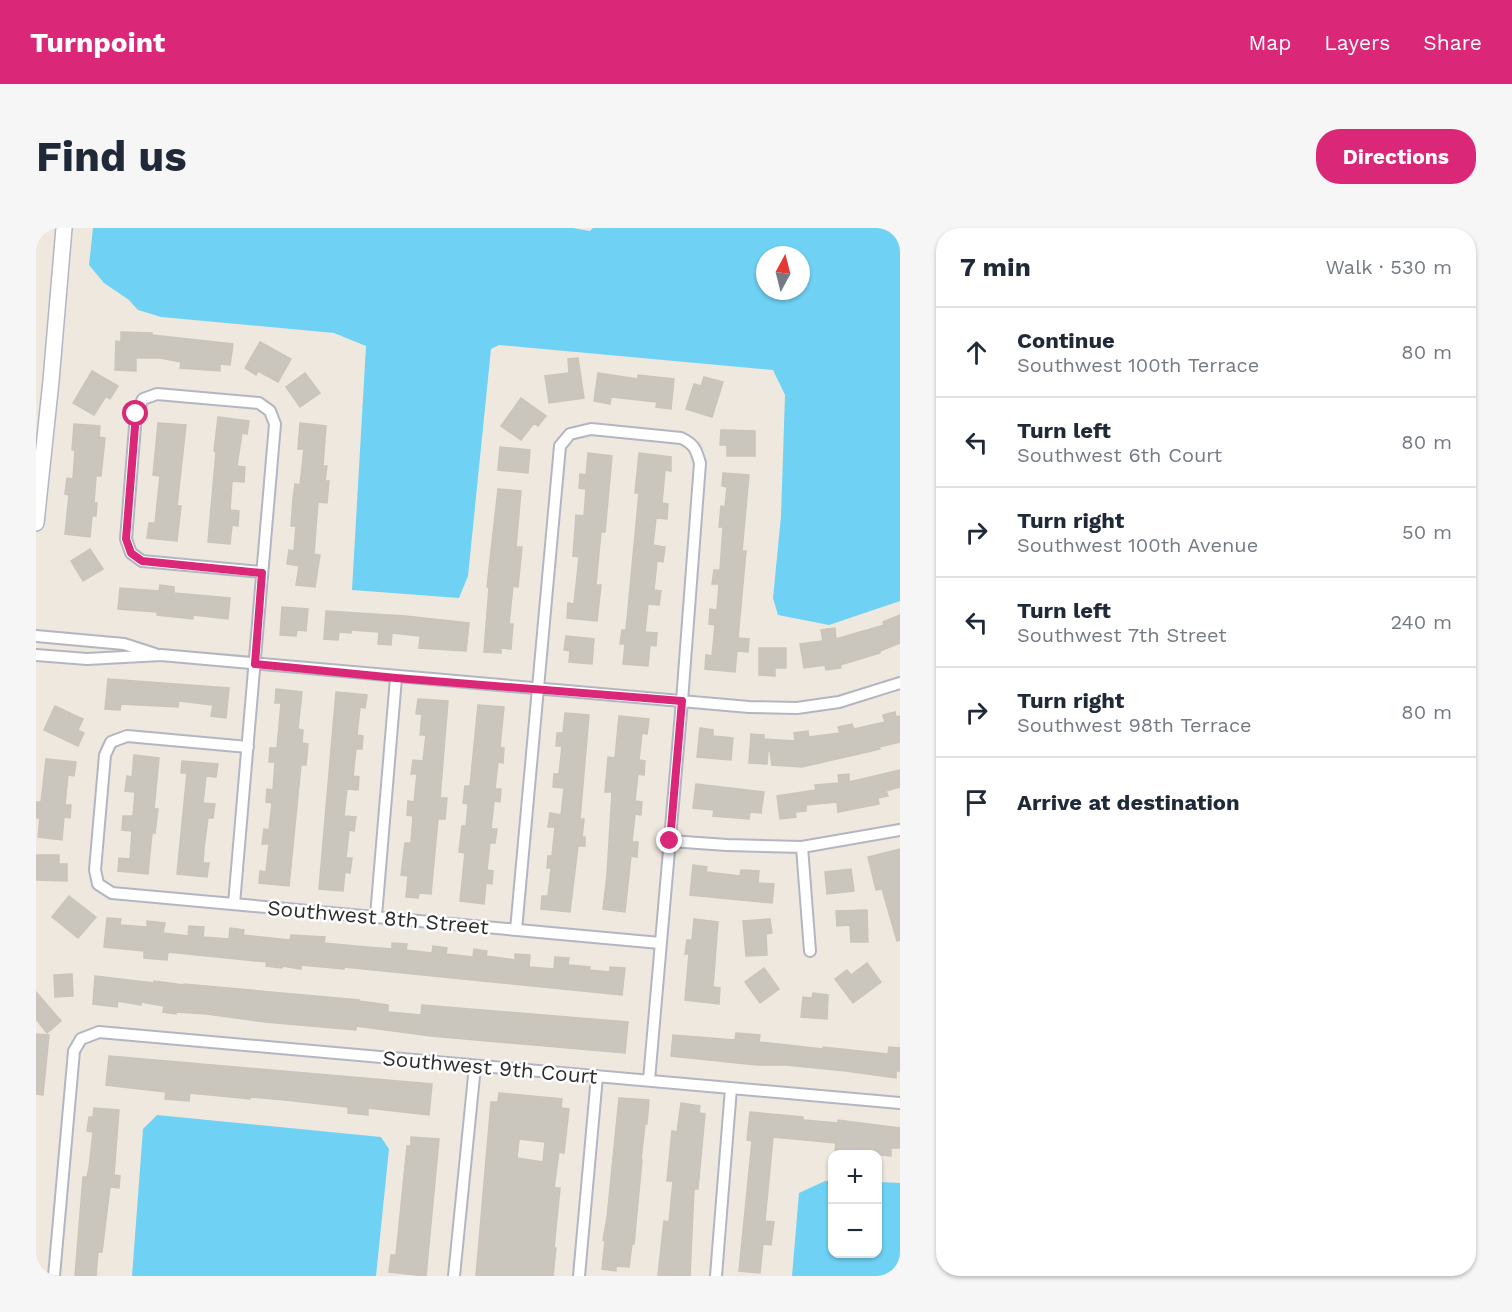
<!DOCTYPE html>
<meta charset="utf-8">
<style>
body{margin:0;font-family:"Work Sans",sans-serif;background:#f6f6f7;color:#1f2937}
.controls{position:absolute;right:18px;bottom:18px;display:grid;overflow:hidden;border-radius:12px;box-shadow:0 2px 4px #0004}
.controls button{width:54px;height:54px;display:grid;place-items:center;padding:0;border:0;border-bottom:2px solid #e0e1e3;background:#fff;color:#1f2937;font:30px sans-serif}
.compass{position:absolute;left:720px;top:18px;width:54px;height:54px;border-radius:50%;background:#fff;box-shadow:0 2px 4px #0004;rotate:7deg}
.stop{position:absolute;width:18px;height:18px;margin:-14px;border:4px solid #db2777;border-radius:50%;background:#fff}
.stop.end{background:#db2777;border-color:#fff;box-shadow:0 2px 6px #0008}
.list{margin:0;padding:0;list-style:none}
h2{display:flex;justify-content:space-between;align-items:center;height:78px;margin:0;padding:0 24px;font-size:26px}
h2 small{font-size:20px;font-weight:400;color:#747a83}
.list li{display:grid;grid-template-columns:39px 1fr auto;gap:18px;align-items:center;box-sizing:border-box;height:90px;padding:0 24px;border-top:2px solid #e0e1e3}
.list b{display:block;font-size:22px;white-space:nowrap}
.list p{margin:0;font-size:20px;white-space:nowrap;color:#747a83}
.list em{font-size:20px;font-style:normal;color:#747a83}
.icon{flex:none;width:33px;height:33px;fill:none;stroke:currentColor;stroke-width:2;stroke-linecap:round;stroke-linejoin:round}
.map{position:relative;flex:none;width:864px;height:1048px;overflow:hidden;border-radius:24px}
header{display:flex;align-items:center;gap:36px;box-sizing:border-box;height:84px;padding:0 30px;background:#db2777;color:#fff}
header strong{font-size:28px}
nav{display:flex;gap:33px;margin-inline-start:auto;font-size:21px}
.intro{display:flex;align-items:center;justify-content:space-between;box-sizing:border-box;height:144px;padding:0 36px}
h1{margin:0;font-size:42px}
.button{padding:15px 27px;border-radius:24px;background:#db2777;color:#fff;font-size:21px;font-weight:700}
main{display:flex;gap:36px;padding:0 36px}
aside{flex:1;background:#fff;border-radius:24px;box-shadow:0 2px 4px #0004}
.map>svg:first-child{display:block}
</style>
<header>
<strong>Turnpoint</strong>
<nav><a>Map</a><a>Layers</a><a>Share</a></nav>
</header>
<div class="intro"><h1>Find us</h1><a class="button">Directions</a></div>
<main>
<div class="map">
<svg width="864" height="1048" viewBox="0 0 864 1048">
<rect width="100%" height="100%" fill="#efe8df"/>
<path fill="#6fd2f4" fill-rule="evenodd" d="M57 0H537L554 3 557 0H864V373L793 397 742 387 737 370 745 288 749 167 737 142 463 117 455 121 432 348 423 370 316 362 330 118 298 105 125 89 102 82 93 72 68 55 53 37ZM729 27H765V63H729Z
M121 887 345 909 353 921 340 1048H96L107 901Z
M789 953H796V1026H842V954L864 955V1048H756L763 965Z"/>
<path fill="#cbc6bd" stroke="#cbc4b8" stroke-width="1.5" fill-rule="evenodd" d="M85 104 116 105V107L197 116 194 137 184 136V143L158 141 144 140 145 134 124 130H100V143L79 142 80 113 85 114Z
M224 114 255 131 242 154 222 143 220 147 209 140Z
M542 130 548 170 513 175 509 148 533 145 532 131Z
M56 143 82 158 74 171 70 168 58 187 37 175Z
M269 145 284 165 264 179 250 159Z
M562 145 602 151V147L638 151 635 181 620 179 621 174 575 169 574 176 558 173Z
M668 149 687 154 676 189 650 181 658 156 665 158Z
M485 170 510 188 502 198 498 195 485 212 465 198Z
M182 189 213 193 211 206 206 205 201 238 209 239 208 254 196 253 194 282 203 283 202 298 196 297 194 316 172 314 180 224 178 223Z
M122 195 150 197 141 278H145L141 313 111 310 113 295H119L124 248 117 247Z
M264 195 290 198 287 238H291L289 253H293L291 275 282 274 278 326 284 327 279 359 260 357 263 338 251 336 253 322 258 323 260 298H255L257 271 259 256 264 257 268 221H262Z
M38 196 64 198 63 209 69 210 65 248H60L58 275H61L60 288H56L54 309 29 306 33 267 29 266 31 250 37 251 39 222H36Z
M685 202 719 203V228H691V217H684Z
M464 219 494 222 492 245 462 242Z
M552 225 576 228 569 304H565L560 357H565L561 393 531 390 532 375 538 376 543 329 537 328 539 301 540 287 548 288 550 261 543 260 544 246 550 247Z
M603 225 635 229V243L629 242 626 275 632 276 631 291 620 290 617 317 629 319 627 334 621 333 618 362 625 363 623 377 612 376 609 404 621 405 620 418 614 417 612 438 587 436 589 416H584L586 402H590L603 265H599Z
M687 245 713 247 706 323H710L702 410 713 411 712 424 701 423 699 444 669 441 670 427 676 428 679 397 673 396 674 381 681 382 683 356H676L678 342H684L687 299H683L685 278 689 279 691 259 686 258Z
M462 261 485 263 480 319H486L482 359 477 358 473 396H477L475 421 465 420V425L448 424 453 359H451Z
M54 321 67 341 47 353 35 333Z
M124 357 138 359V365L194 370 192 391 157 387V391L121 387V384L82 381 84 360 123 363Z
M246 379 272 381 270 403 261 402 260 408 244 407Z
M290 383 369 388 433 395 430 423 383 420 384 408 356 405 355 417 342 416 343 404 315 402V405L303 404 302 412 288 411Z
M864 387V415L844 423V425L804 437 805 440 790 442 789 437 768 440 764 416 787 413 785 402 799 400 800 411 848 397 847 394Z
M530 408 558 411 556 436 533 434 534 423 528 422Z
M723 420H750V440H739V448L723 447Z
M72 451 193 460 190 490 175 488 177 477 143 473 142 479 85 476 84 482 69 481Z
M240 461 266 464 262 501 267 502 266 515 272 516 270 537H265L253 658 223 655 224 643 230 644 233 616H226L228 601 233 602 236 575 230 574 231 561 237 562 239 534H233L234 520H241L244 486 245 475H239Z
M300 464 331 467 329 480 324 479 321 507 327 508 326 521H320L317 548 323 549 322 562 311 561 308 588 320 589 318 603 313 602 310 630H316L314 645 309 644 307 663 283 661Z
M382 471 412 473 404 570H411L409 591H402L395 666 383 665 382 670 370 669 372 648 365 647 369 615H375L377 588 371 587 372 573 378 574 381 546H375L377 532 387 533 390 507H384L386 486H380Z
M442 477 468 479 464 519 468 520 467 535 462 534 459 561H465L464 574 458 573 455 601H461L459 615H454L451 642 457 643 456 656 450 655 448 676 424 673 429 625 423 624 426 598H430L432 576 427 575 429 558H434Z
M19 478 47 491 42 502 48 505 42 518 8 502Z
M859 484 860 489 864 488V514L843 519 844 521 766 539 736 537 734 523H732L731 536 713 535 715 506 728 507V511L759 513 758 505 772 503 773 509 804 505 802 499 816 496 818 501 849 494 847 487Z
M529 485 553 487 544 591H548L546 609H549V618H542L534 684 505 681 506 668H512L515 640H511L512 628H516L519 599H512L514 585 525 587 528 560 517 559 518 546H523L526 518H520L521 505H527Z
M583 488 613 491 611 506 606 505 603 532 609 533 608 547 602 546 599 573 606 574 605 587 599 586 596 614H602L601 629 595 628 589 684 567 681 571 647 576 564H569L572 529 579 530Z
M664 500 677 502V508L697 510 695 532 661 529Z
M98 527 123 530 118 581H122L119 605H116L112 646 82 643 83 630 94 631 96 603 86 602 87 588H97L99 564 89 563 91 548 96 549Z
M10 531 40 534 38 548 32 547 29 577H35L34 590 28 589 26 612 2 609 4 590H0V574H5Z
M146 533 182 536 180 549 170 548 167 575 179 576 177 590H172L168 620 167 635H173L171 649 141 646 151 545H145Z
M864 542V559L850 563 852 568 842 570 843 576 802 584 801 574 770 577V583L759 584 760 589 744 591 741 568 780 562 779 557 803 555 802 547 813 546V554Z
M660 556 728 564 725 585 714 584 713 591 677 588 678 582 657 580Z
M864 621V712L861 713 846 661 840 662 832 629Z
M0 627H23V636H31V653L0 652Z
M657 637 671 639 670 644 704 648 705 642 723 643 722 655 738 656 736 675 654 667Z
M815 641 818 663 791 666 789 644Z
M33 668 60 689 42 710 16 689Z
M831 682 832 714H815L814 697 801 698 800 683Z
M71 690 85 691 84 697 111 699V693L129 695 127 705 152 708 153 698 168 699 167 709 193 711 194 700 208 702 207 707 254 712 255 707 289 709 288 715 319 718 356 721V715L371 716 370 722 396 725 397 718 411 720 410 726 437 729 438 721 451 723 450 728 479 732V726L494 727 493 739 518 741 519 729 533 730 532 737 554 739 553 742 574 744V739L589 740 586 767 308 739V741L265 737V741L247 738 246 740 230 738 231 734 132 724 131 732 108 730V723L68 719Z
M658 691 682 694 677 759 684 760 683 776 649 772 653 726H649L651 712H656Z
M734 691 736 705 730 706 731 727 710 728 707 693Z
M831 735 845 754 817 775 799 751 811 742 815 747Z
M728 740 743 761 724 775 709 754Z
M36 746 37 768 19 769 18 747Z
M59 748 118 755V753L148 757V756L323 772V773L352 777V784L385 787 386 777 592 794 589 825 395 808 320 798V802L229 794 171 786 140 784V786L127 784 128 778 105 774V777L82 773 81 779 57 776Z
M0 764 25 793 11 805 0 791Z
M777 765 792 767 791 791 765 789 767 769 776 770Z
M700 805 724 807 723 814 787 821V819L852 826 853 819 864 820V843H860V850L810 843 750 837H721L635 828 637 807 699 812Z
M0 806 13 807 7 867 0 866Z
M73 828 396 856 393 887 332 880V887L312 885V879L249 872 214 869V871L154 865 153 873 129 871 130 864 70 857Z
M463 865 526 871 525 880 533 881 528 925 523 924 518 960H524L518 1020H520L517 1048H440L455 874H462ZM483 911 509 914 507 934 481 930Z
M583 870 613 872 611 896H609L605 932H606L598 1016H596L593 1039 580 1038V1043L566 1041 569 1013 567 1012 571 990Z
M645 875 664 878 663 885 669 886 662 961H658L654 1048 622 1047 628 993 633 994 637 953H631L636 903 641 904Z
M58 880 83 882 78 947 84 948 83 960 74 959 66 1024H62L60 1048H39L47 949H51L53 940 57 904 51 903 53 889H57Z
M714 884 767 889V892L802 895V892L864 900V920H855V928L799 922 800 915 737 909 729 993 738 994 735 1017 727 1016 724 1045 703 1043 716 913 711 912Z
M375 909 403 911 390 1048 353 1044 355 1027H360L371 918H375Z"/>
<g fill="none" stroke-linecap="round" stroke-linejoin="round">
<defs>
<path id="minor" d="M0 408 88 416 119 426
M0 427 51 431 125 427 713 479 761 480 803 474 864 455
M212 519 91 508 75 514 69 527 59 642 62 656 76 665 624 715
M634 613 691 617 766 619 864 602
M766 619 774 723
M198 676 239 196 234 183 223 175 121 166 107 171 100 186 90 311 95 325 106 333 226 344
M340 688 360 450
M480 702 524 218 534 206 555 201 645 210C658 216 660 221 664 235L646 473 613 852
M18 1048 38 823 45 811 63 804 864 875
M418 1048 439 838
M543 1048 561 848
M680 1048 695 860"/>
<path id="secondary" d="M0 295 15 153 28 0"/>
</defs>
<use href="#minor" stroke="#b3b6c1" stroke-width="14"/>
<use href="#secondary" stroke="#b3b6c1" stroke-width="18"/>
<use href="#minor" stroke="#fff" stroke-width="10"/>
<use href="#secondary" stroke="#fff" stroke-width="15"/>
</g>
<g fill="none" stroke-linecap="round" stroke-linejoin="round">
<path stroke="#db2777" stroke-width="8" d="M100 186 90 311 95 325 106 333 226 345 219 436 360 450 646 473 634 613"/>
</g>
<g text-anchor="middle" dominant-baseline="central" stroke-width="5" stroke-linejoin="round" paint-order="stroke">
<g font-size="21" fill="#2d2d2d" stroke="#fff">
<text transform="translate(342 689) rotate(5)">Southwest 8th Street</text>
<text transform="translate(454 839) rotate(5)">Southwest 9th Court</text>
</g>
</g>
</svg>
<div class="controls">
<button>+</button>
<button>−</button>
</div>
<svg class="compass" viewBox="-18 -18 36 36"><path d="M0-13l5 13h-10z" fill="#e53935"/><path d="M0 13l5-13h-10z" fill="#747a83"/></svg>
<div class="stop" style="left:100px;top:186px"></div>
<div class="stop end" style="left:634px;top:613px"></div>
</div>
<aside>
<h2>7 min<small>Walk · 530 m</small></h2>
<ul class="list">
<li><svg class="icon" aria-label="ahead" viewBox="0 0 24 24"><path d="M12 20V5M6 11l6-6 6 6"/></svg><div><b>Continue</b><p>Southwest 100th Terrace</p></div><em>80 m</em></li>
<li><svg class="icon" aria-label="left" viewBox="0 0 24 24"><path d="M17 20v-9H6M10 6l-5 5 5 5"/></svg><div><b>Turn left</b><p>Southwest 6th Court</p></div><em>80 m</em></li>
<li><svg class="icon" aria-label="right" viewBox="0 0 24 24"><path d="M7 20v-9h11M14 6l5 5-5 5"/></svg><div><b>Turn right</b><p>Southwest 100th Avenue</p></div><em>50 m</em></li>
<li><svg class="icon" aria-label="left" viewBox="0 0 24 24"><path d="M17 20v-9H6M10 6l-5 5 5 5"/></svg><div><b>Turn left</b><p>Southwest 7th Street</p></div><em>240 m</em></li>
<li><svg class="icon" aria-label="right" viewBox="0 0 24 24"><path d="M7 20v-9h11M14 6l5 5-5 5"/></svg><div><b>Turn right</b><p>Southwest 98th Terrace</p></div><em>80 m</em></li>
<li><svg class="icon" aria-label="arrive" viewBox="0 0 24 24"><path d="M6 21V4h12l-3 4 3 4H6"/></svg><div><b>Arrive at destination</b></div></li>
</ul>
</aside>
</main>
